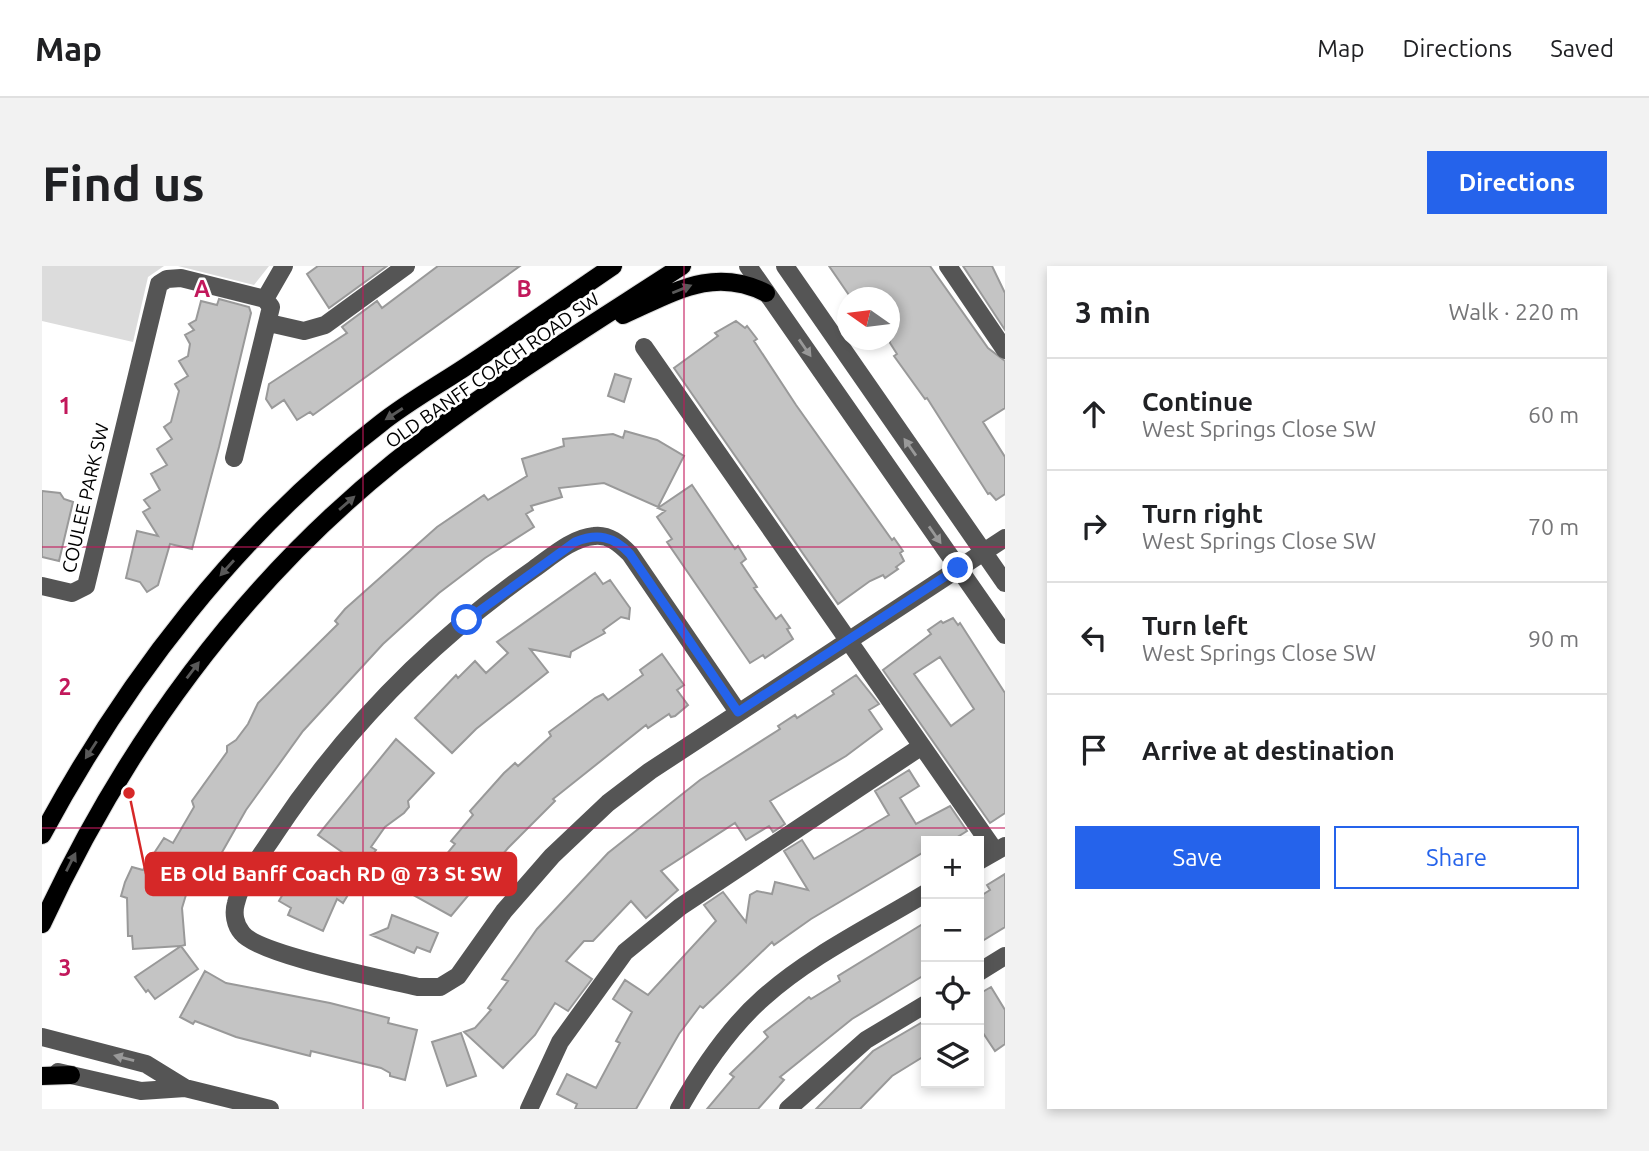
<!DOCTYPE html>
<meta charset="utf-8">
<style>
body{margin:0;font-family:Ubuntu,sans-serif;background:#f2f2f2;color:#202124}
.controls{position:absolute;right:21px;bottom:21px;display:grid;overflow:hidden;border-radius:0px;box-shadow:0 4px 10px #0003}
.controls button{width:63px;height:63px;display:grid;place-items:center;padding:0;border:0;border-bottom:2px solid #e0e0e0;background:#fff;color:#202124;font:35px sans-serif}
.compass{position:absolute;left:795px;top:21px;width:63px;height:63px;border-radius:50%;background:#fff;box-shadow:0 4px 10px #0003;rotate:284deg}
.stop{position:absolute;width:21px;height:21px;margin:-16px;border:5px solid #2563eb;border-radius:50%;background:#fff}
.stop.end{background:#2563eb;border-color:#fff;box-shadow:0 2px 7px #0008}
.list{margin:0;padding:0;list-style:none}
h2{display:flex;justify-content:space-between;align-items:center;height:91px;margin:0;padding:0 28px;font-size:30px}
h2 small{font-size:23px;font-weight:400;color:#757577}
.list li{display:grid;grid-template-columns:46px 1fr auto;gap:21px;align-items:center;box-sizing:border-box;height:112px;padding:0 28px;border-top:2px solid #e0e0e0}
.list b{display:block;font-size:26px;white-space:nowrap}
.list p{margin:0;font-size:23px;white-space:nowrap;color:#757577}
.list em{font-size:23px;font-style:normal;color:#757577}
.actions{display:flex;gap:14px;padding:21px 28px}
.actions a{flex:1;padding:16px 0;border:2px solid #2563eb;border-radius:0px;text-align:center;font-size:24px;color:#2563eb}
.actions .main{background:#2563eb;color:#fff}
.icon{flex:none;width:38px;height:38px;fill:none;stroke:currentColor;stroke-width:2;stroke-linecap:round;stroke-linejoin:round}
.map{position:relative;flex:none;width:963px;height:843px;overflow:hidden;border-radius:0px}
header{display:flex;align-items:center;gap:42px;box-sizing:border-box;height:98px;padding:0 35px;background:#fff;border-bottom:2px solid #e0e0e0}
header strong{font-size:33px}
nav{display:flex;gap:38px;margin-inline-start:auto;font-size:24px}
.intro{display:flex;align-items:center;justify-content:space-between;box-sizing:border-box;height:168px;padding:0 42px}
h1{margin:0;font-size:49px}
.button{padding:18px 32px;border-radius:0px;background:#2563eb;color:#fff;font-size:24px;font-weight:700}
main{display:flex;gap:42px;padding:0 42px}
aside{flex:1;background:#fff;border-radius:0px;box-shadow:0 4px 10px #0003}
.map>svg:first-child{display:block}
</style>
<header>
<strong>Map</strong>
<nav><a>Map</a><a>Directions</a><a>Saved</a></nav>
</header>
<div class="intro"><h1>Find us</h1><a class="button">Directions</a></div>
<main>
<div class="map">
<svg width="963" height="843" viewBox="0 0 963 843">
<rect width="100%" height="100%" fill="#fff"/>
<path fill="#dcdcdc" d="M0 0H122L106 11 91 76 0 55Z
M136 0H227L212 19Z"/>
<path fill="#c4c4c4" stroke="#999" stroke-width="2" fill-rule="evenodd" d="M276 0H345L287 42 265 8Z
M396 0H478L271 149 268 146 255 154 242 134 230 142 224 133 227 118 305 67 300 61 335 35 340 42Z
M787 0H888L946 82 963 95V142L941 156 963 191V228L954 234 948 227 946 228 885 132 883 133 852 90 855 88 848 77V32H809Z
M921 0H950L963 27V64Z
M177 33 207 41 209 47 177 181 150 283 128 278 116 319 105 326 98 316 84 312 95 265 116 270 101 246 108 242 102 234 118 224 109 208 125 199 115 183 130 173 122 161 129 156 137 125 133 118 146 110 137 95 146 90 148 78 143 69 152 64 147 58 154 54 159 35 175 39Z
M694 55 703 62 705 60 715 73 712 75 754 139 850 274 852 272 861 285 858 287 862 295 854 301 856 303 843 312 841 309 828 315 796 338 632 102 676 70 673 67Z
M573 108 589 113 582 136 566 130Z
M583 165 615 174 642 190 616 241 562 217 517 222 520 231 489 240 491 244 484 248 492 261 443 292 397 327 341 378 261 465 204 544 175 595 169 591 156 612 150 609 140 642 143 679 139 680 156 703 113 733 106 724 104 726 93 711 139 680 91 683 90 670H86L85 632 79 630 83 616 90 601 101 604 122 572 131 577 152 541 150 535 185 486V480L194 474 206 458 216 437 296 358 293 355 303 343 395 261 442 229 446 234 485 210 480 193 522 180 521 173 571 168 581 172Z
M650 219 693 283 696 280 704 293 699 297 715 321 712 322 734 353 739 349 748 362 745 363 751 373 723 392 721 389 708 397 625 276 630 273 615 251 623 245 616 242Z
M0 225 18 227 22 233 31 236 17 295 0 291Z
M553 307 561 318 568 314 588 342 587 353 579 351 561 364 563 367 529 386 528 391 488 383 506 406 434 463 410 487 373 452 414 409 416 412 433 395 444 407 466 387 455 376Z
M911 352 916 359 918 357 963 427V547L948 557 841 404 889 368 886 364 899 355 901 357ZM898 391 932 443 909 460 872 408Z
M620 388 642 419 635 424 646 439 633 450 629 451 627 448 606 462 604 459 511 533 513 535 466 582 409 650 362 624 371 609 382 616 413 578 409 575 431 549 428 545 462 507 473 497 476 500 509 470 507 466 553 432 561 428 566 434 601 409 598 404Z
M814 409 837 438 827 444 840 463 804 490 728 535 743 558 731 566 727 560 704 574 693 557 619 605 636 624 604 652 589 635 551 675H542L524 695 550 713 526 745 513 737 493 769 461 802 422 766 433 762 449 744 446 742 466 715 460 713 495 663 566 587 658 514 738 463 736 460 753 449 755 452 792 428 790 425Z
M354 473 392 507 366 535 367 541 362 547 343 561 329 581 334 584 321 601 276 569Z
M867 504 877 520 858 532 874 558 908 540 925 565 909 575H884L880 587 769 653 732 679 730 676 661 742 658 740 637 768 594 843H533L535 838 515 828 525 808 554 822 578 777 574 775 590 746 571 733 583 714 606 729 674 655 662 639 681 626 704 656 708 629 715 625 730 628 733 616 766 624 742 585 760 574 772 593 847 549 833 525Z
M261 592 312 619 301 637 295 633 281 665 246 649 249 642 237 635Z
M963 608V661L937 677V631L948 624 945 619Z
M350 649 396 667 388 686 375 681 372 687 329 669 346 662Z
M884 656V708L810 753 738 811 742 814 716 843H665L692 811 688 808 726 771 722 766 767 731 769 733 798 715 796 710Z
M163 705 184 717 288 737 347 752 346 757 375 764 363 814 348 810V807L339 802 269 785 268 790 194 771 153 755 151 758 138 751Z
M949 721 963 744V778L953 785 937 761V728Z
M884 754V789L850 810 818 843H774L831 785Z
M419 767 434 810 405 820 390 776Z"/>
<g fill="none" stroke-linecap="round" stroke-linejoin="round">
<defs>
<path id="major" d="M581 49C631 27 671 0 724 27
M0 569C84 413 196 267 338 158 367 135 400 117 431 96 477 65 524 32 571 0
M0 658C82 480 199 319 352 196 443 124 543 63 640 0
M0 810 29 809"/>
</defs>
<use href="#major" stroke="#dbdbdb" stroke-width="20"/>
<path stroke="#555" stroke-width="18" d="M706 0 963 369
M743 0 963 317
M906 0 963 84
M223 33 242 0
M227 57 262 65 283 59 364 0
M602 81 953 585
M0 320 30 327 44 320 117 18 125 13 139 12 223 33 229 41 192 192
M696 446 588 288C578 278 567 268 552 270 530 272 509 291 492 303 389 375 302 464 233 568 220 588 199 614 194 637 191 647 193 659 200 667 216 689 343 713 376 721H398L416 710 462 645 510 590 566 537 608 505 963 272
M937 595 963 580
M937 706 963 690
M0 771 104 798 143 822 228 843
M16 806 99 825 143 822
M487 843 518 776 583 686 638 641 880 480
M637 843C660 802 686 763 721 732 769 689 830 660 884 627
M746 843 824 774 884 738"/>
<use href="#major" stroke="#000" stroke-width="18"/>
</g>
<defs><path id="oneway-solid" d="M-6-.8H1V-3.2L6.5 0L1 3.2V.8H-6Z" transform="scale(1.75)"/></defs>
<g fill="#595959">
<use href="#oneway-solid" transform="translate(640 23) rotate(-22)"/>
<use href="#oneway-solid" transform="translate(352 148) rotate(147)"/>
<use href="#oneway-solid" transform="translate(305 237) rotate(-41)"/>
<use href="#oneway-solid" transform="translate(185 302) rotate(132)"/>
<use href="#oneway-solid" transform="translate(151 404) rotate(-53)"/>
<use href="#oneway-solid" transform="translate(49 484) rotate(123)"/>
<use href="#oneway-solid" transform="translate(29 596) rotate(-63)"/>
</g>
<g fill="#999">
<use href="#oneway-solid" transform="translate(763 82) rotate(55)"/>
<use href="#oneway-solid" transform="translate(868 181) rotate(-125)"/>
<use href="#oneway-solid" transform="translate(893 269) rotate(55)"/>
<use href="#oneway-solid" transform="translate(82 792) rotate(-165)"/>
</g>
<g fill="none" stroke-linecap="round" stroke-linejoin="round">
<path stroke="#2563eb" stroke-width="9" d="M425 354 533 276C555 267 572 270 588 288L696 446 916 302"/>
</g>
<path fill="none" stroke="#c2185b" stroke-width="2" stroke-opacity="0.55" d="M321 0V843M642 0V843M0 281H963M0 562H963"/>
<g text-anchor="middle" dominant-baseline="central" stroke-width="5" stroke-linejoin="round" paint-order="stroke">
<g font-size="19" fill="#000" stroke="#fff">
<text transform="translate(450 104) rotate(-35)">OLD BANFF COACH ROAD SW</text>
<text transform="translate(43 232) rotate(-77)">COULEE PARK SW</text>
</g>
</g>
<g font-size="23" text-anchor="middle" font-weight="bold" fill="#c2185b" stroke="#fff" stroke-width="5" stroke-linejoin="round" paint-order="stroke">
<text x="160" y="31">A</text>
<text x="482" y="31">B</text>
<text x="23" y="148">1</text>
<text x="23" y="429">2</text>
<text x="23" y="710">3</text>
</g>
<path fill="none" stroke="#d62828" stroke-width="2.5" d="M87 527L104 608"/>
<circle fill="#d62828" stroke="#fff" stroke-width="2.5" cx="87" cy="527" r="7"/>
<rect fill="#d62828" stroke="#d62828" stroke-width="2.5" x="104" y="587" width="370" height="42" rx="7"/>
<g font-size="21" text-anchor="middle" font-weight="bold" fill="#fff">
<text x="289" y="615">EB Old Banff Coach RD @ 73 St SW</text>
</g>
</svg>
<div class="controls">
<button>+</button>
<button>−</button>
<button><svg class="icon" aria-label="locate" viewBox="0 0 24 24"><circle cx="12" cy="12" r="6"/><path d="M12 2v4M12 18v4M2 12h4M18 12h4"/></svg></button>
<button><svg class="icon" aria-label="layers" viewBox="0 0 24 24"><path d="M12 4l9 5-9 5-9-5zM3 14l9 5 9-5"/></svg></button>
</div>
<svg class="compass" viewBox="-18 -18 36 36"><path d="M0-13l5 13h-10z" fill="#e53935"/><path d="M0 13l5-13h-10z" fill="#757577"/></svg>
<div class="stop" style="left:425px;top:354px"></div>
<div class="stop end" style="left:916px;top:302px"></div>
</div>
<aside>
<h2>3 min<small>Walk · 220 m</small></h2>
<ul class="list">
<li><svg class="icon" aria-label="ahead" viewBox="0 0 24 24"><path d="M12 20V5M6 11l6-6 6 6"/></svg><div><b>Continue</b><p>West Springs Close SW</p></div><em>60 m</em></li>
<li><svg class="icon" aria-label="right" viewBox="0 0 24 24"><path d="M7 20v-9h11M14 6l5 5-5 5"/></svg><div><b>Turn right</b><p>West Springs Close SW</p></div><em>70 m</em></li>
<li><svg class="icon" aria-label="left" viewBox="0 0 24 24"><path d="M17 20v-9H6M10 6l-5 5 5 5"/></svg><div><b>Turn left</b><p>West Springs Close SW</p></div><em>90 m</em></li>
<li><svg class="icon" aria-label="arrive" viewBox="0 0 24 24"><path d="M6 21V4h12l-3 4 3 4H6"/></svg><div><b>Arrive at destination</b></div></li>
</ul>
<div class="actions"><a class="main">Save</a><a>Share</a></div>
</aside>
</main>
